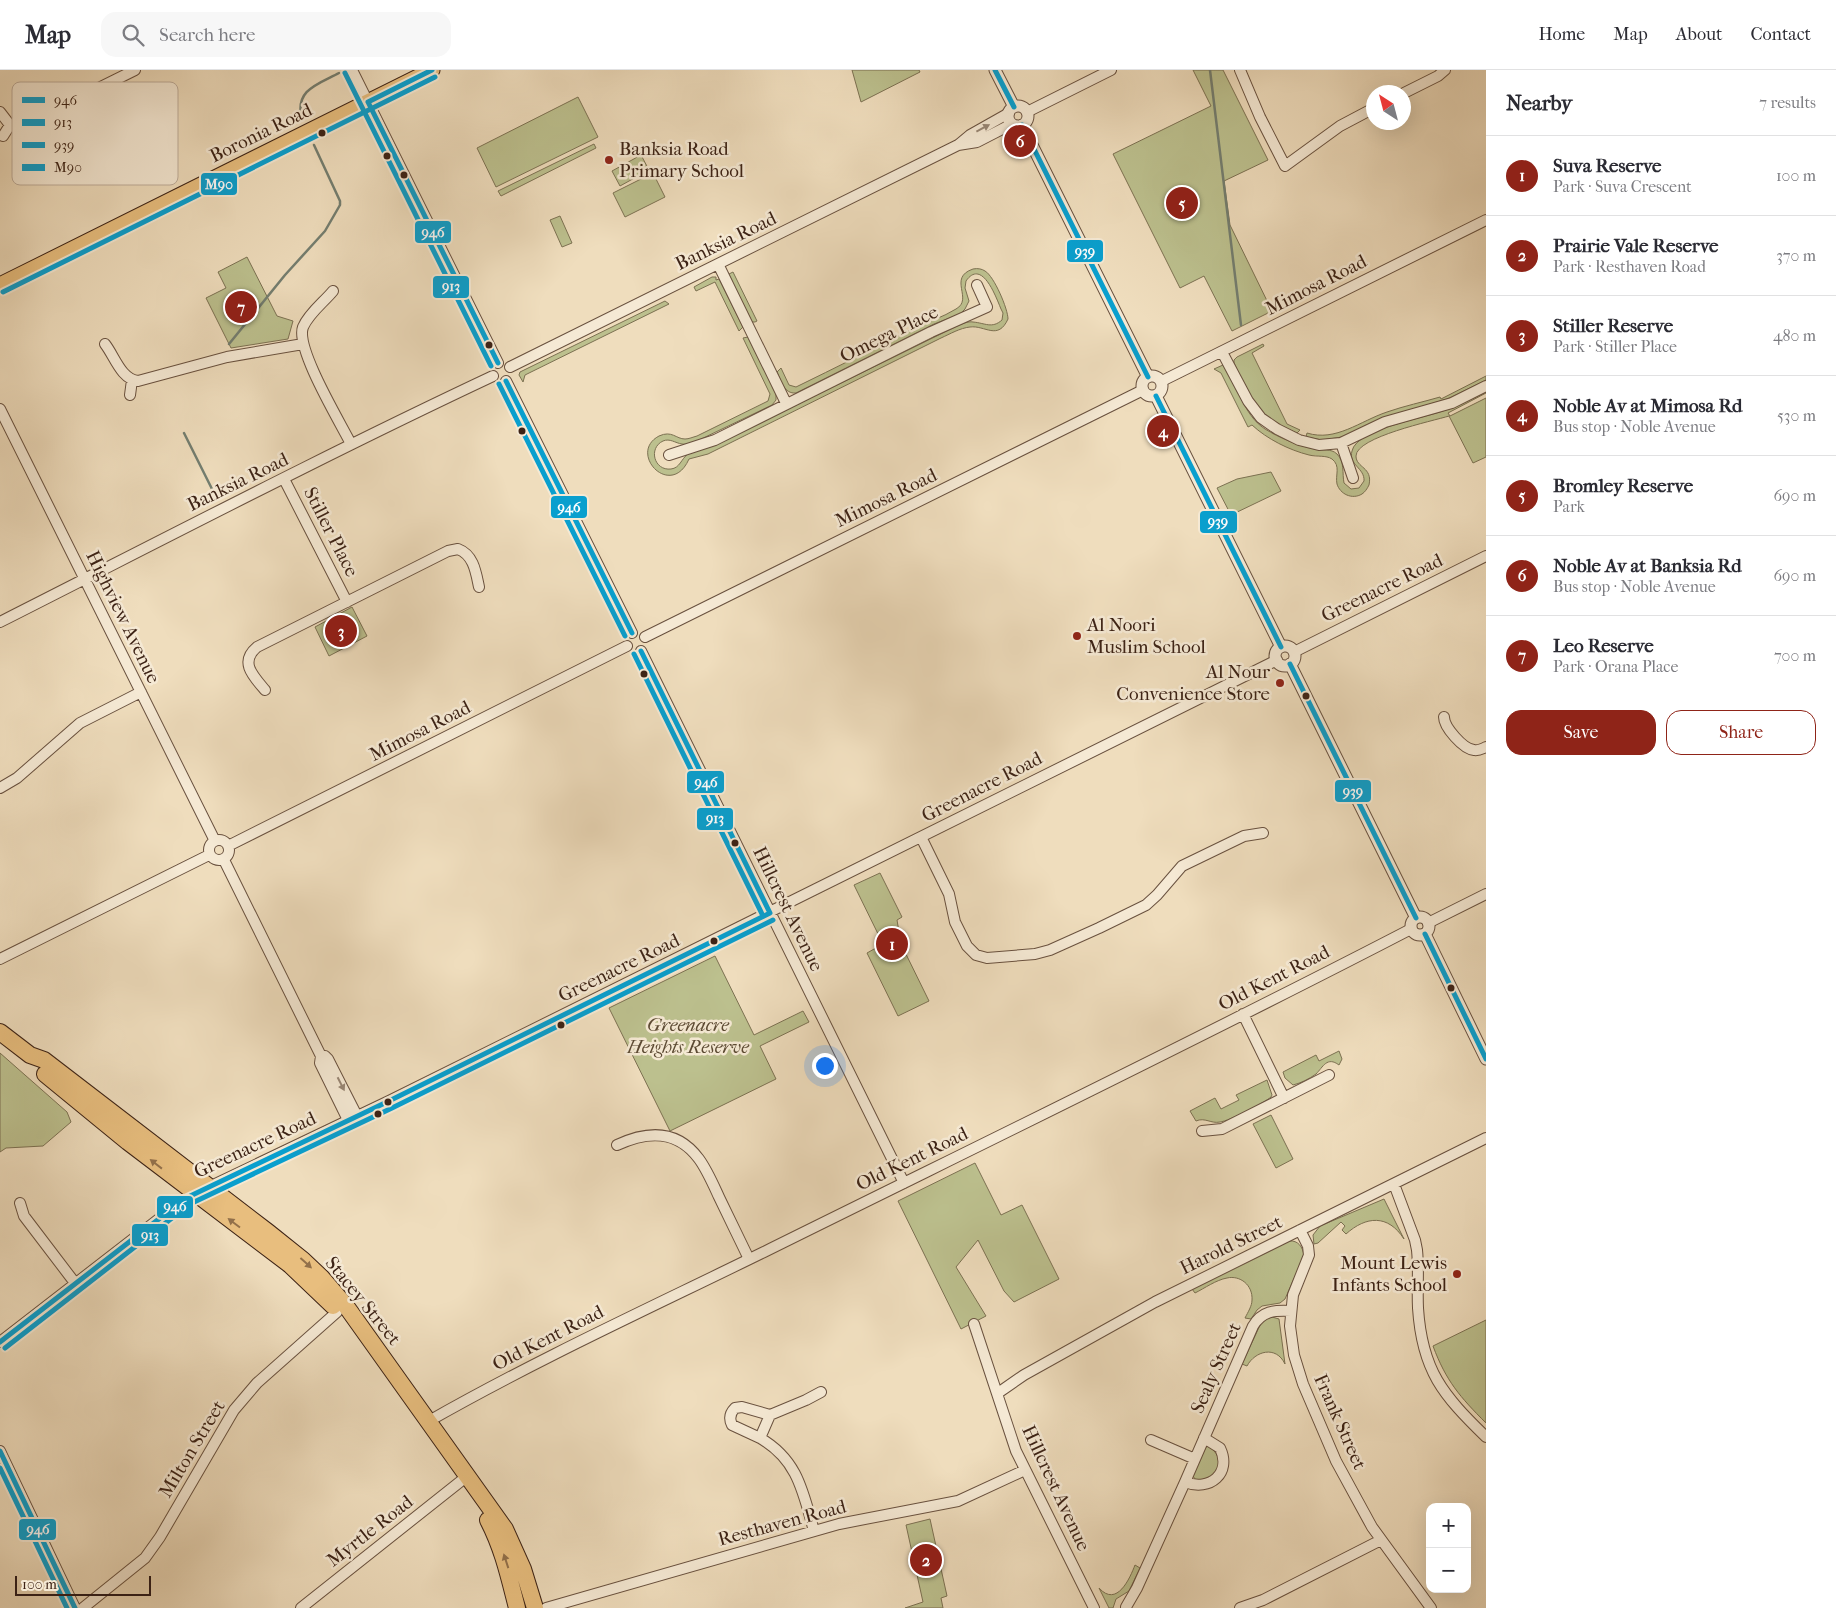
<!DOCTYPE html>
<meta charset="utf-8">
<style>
body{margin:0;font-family:"IM FELL French Canon",serif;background:#f7f7f7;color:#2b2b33}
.controls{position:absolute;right:15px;bottom:15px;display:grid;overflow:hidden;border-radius:10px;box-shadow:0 5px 20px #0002}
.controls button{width:45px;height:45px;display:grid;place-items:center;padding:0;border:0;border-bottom:1px solid #e1e1e2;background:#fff;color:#2b2b33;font:25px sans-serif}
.compass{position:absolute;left:1366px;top:15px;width:45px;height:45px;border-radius:50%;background:#fff;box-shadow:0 5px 20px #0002;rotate:324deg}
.scale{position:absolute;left:15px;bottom:12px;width:136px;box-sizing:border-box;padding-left:5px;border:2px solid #3c2215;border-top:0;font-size:14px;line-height:18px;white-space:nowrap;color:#3c2215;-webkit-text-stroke:4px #f5e9d4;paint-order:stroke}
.you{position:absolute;left:824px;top:995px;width:18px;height:18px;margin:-12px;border:4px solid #fff;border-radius:50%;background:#1a73e8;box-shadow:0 0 0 8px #1a73e833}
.badge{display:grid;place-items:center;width:32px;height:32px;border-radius:50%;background:#8f2418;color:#fff;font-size:16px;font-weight:700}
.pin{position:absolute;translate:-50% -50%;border:2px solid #fff;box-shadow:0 1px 5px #0006}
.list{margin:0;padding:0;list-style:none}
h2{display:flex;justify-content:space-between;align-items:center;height:65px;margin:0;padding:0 20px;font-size:21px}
h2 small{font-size:16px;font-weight:400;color:#7c7c81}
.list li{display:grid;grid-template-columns:32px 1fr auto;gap:15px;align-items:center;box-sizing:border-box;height:80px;padding:0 20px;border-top:1px solid #e1e1e2}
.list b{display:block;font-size:19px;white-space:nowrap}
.list p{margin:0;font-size:16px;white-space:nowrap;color:#7c7c81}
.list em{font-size:16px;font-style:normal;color:#7c7c81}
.actions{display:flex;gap:10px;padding:15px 20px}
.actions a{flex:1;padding:11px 0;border:1px solid #8f2418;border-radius:15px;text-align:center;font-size:18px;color:#8f2418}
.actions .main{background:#8f2418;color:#fff}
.icon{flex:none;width:28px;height:28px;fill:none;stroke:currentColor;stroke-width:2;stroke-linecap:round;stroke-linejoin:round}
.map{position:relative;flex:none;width:1486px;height:1538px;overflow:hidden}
header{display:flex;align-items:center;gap:30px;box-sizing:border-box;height:70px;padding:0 25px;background:#fff;border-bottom:1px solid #e1e1e2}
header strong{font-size:24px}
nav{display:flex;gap:28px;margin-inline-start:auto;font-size:18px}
.search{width:350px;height:45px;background:#f7f7f7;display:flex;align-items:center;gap:12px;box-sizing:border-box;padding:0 18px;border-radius:15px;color:#7c7c81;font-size:19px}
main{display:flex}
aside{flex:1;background:#fff}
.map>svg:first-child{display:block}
</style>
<header>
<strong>Map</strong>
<div class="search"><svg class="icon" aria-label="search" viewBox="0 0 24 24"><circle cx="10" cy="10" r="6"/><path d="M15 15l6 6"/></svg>Search here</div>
<nav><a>Home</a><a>Map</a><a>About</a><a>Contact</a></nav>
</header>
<main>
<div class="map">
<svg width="1486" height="1538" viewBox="0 0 1486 1538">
<rect width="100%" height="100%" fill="#efddbd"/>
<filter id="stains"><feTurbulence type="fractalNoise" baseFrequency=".004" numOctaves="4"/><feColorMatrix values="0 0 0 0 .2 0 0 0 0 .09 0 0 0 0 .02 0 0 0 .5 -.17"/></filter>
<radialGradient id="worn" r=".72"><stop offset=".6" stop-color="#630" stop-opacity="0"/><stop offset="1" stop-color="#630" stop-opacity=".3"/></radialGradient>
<path fill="#bcc08e" stroke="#7c7152" d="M852 0H919L920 2 861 32Z
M1193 0H1223L1268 90 1224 111 1230 155 1272 241 1232 261 1204 206 1180 218 1113 84 1211 36Z
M578 27 598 67 496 117 477 78Z
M594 74 596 78 501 126 498 121Z
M641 85 649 100 620 116 612 101Z
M653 103 665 127 625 147 613 123Z
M560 146 572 173 562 177 550 150Z
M247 187 277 246 293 251 288 269 231 278 206 228 226 218 218 202Z
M973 199C978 198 982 199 985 201 994 206 1008 239 1008 249 998 271 985 255 970 257 960 258 950 264 941 268L708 384 689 389C671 430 627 383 659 366 672 360 676 369 685 369 689 369 693 367 697 366L768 331 770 324 743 268 748 267 776 323V330L772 335 697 371C692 373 687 375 682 374 675 373 670 368 663 371 648 378 654 401 671 399 680 398 681 389 688 384 696 380 711 376 721 372L957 256C962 254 968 251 973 252 985 253 992 259 1002 250L1003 243 1001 239C996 227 982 188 966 211L965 218 969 231 965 239 960 244 934 254 796 323C784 324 781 311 777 302L781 298 789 315 796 317C835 298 875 278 914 258 928 252 943 247 956 239 974 229 947 208 973 199Z
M733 202 757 251 755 252H752L729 206V204Z
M712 207H716V210L719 209 743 257 739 261 715 212 696 221 694 217Z
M665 231 669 234 525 305 523 312 519 305 520 302Z
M1263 274 1264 276 1252 283 1287 354 1300 360 1297 363C1287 359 1276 354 1268 348 1251 335 1243 312 1234 293V290L1237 287Z
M1223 295C1239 315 1242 344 1265 359 1280 368 1298 376 1315 379 1322 381 1331 378 1337 384 1345 392 1342 403 1344 413L1351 419 1359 418 1364 411C1365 398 1348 395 1352 381 1357 358 1428 348 1448 339 1461 334 1473 327 1486 321V323L1448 343 1450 346 1486 328V387L1473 393 1449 346C1433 351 1356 367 1356 386 1356 398 1373 397 1369 415 1367 419 1365 422 1362 424 1352 430 1340 424 1337 414 1335 405 1341 396 1332 389 1326 385 1317 387 1309 385 1289 380 1267 369 1252 355L1248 357 1221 303 1214 299Z
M1486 306V310L1447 329 1390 346 1342 367 1322 370 1306 367 1307 363C1336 372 1360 351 1387 342 1404 336 1423 332 1440 327L1441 329Z
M1271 402 1281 421 1231 445 1217 418 1237 409Z
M352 537 367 566 329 586 315 557Z
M880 803 902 847 897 850 901 874 929 931 898 946 867 883 883 874 854 815Z
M715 886 754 965 803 941 809 952 760 976 776 1009 670 1061 609 938Z
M1339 981 1342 989 1339 995C1327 986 1323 997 1316 1004 1309 1009 1301 1013 1293 1015L1285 1008 1283 1002 1316 985 1319 991Z
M0 983 67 1042 71 1052 43 1076 6 1078 0 1082Z
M1267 1010 1272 1025 1271 1027C1264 1033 1229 1051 1220 1052 1211 1054 1205 1047 1196 1051L1190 1041 1215 1028 1221 1039 1239 1030 1236 1025Z
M1271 1045 1293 1089 1276 1098 1253 1054Z
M975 1093 1001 1145 1022 1135 1059 1209 1014 1232 1004 1221 978 1170 956 1197 986 1246 961 1259 898 1131Z
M1384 1129 1404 1169C1388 1144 1366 1146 1346 1164L1342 1160 1345 1156 1341 1152 1318 1173 1314 1174 1313 1165 1320 1156Z
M1289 1171C1298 1170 1303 1177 1304 1186L1285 1229 1280 1233 1262 1236 1257 1240 1251 1249 1245 1248C1248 1242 1252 1236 1252 1230 1253 1215 1240 1205 1227 1208 1216 1210 1205 1218 1195 1223L1192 1219Z
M1272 1247 1279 1249 1285 1294C1276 1275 1255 1281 1247 1296L1242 1294 1261 1253 1265 1249Z
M1486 1250V1353C1460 1327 1446 1311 1433 1276Z
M1208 1376C1228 1388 1218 1412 1196 1410L1192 1405 1206 1377Z
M930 1449 947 1526 941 1528 943 1538H905L923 1532 906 1455Z
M1135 1495 1140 1498 1129 1521 1116 1529 1113 1538H1109L1099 1518C1117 1538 1130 1508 1135 1495Z"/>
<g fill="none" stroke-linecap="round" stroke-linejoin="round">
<path stroke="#747e70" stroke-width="2.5" d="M1210 0 1241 255
M302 49C294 20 318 14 339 3
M229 274 285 205 325 161 340 135V131L314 75
M184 363 217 429"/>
<defs>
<path id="minor" d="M352 0 498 293
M1240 0 1260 47 1285 96 1340 56 1374 38
M1404 23 1438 6 1445 0
M0 42 10 55 22 56 135 0
M1027 42 1111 0
M3 66 10 55
M958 75 977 72 1012 54
M718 194 786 333
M333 221C324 232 309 243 303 257 295 278 340 352 351 374
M105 274C115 287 121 309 138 311L227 287 303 274
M1222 282 1248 331 1261 348 1277 359 1299 370 1319 375 1341 373 1385 352 1452 333 1486 316
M510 297 958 75 970 65 1009 43
M506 311 632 563
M1162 311 1486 150
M130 325 132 310
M0 339 215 771
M1341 373 1353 408
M669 385 715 370 931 262 987 237 977 215
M284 409 347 532
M0 552C164 469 327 384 493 306
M645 567 1143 320
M641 581 904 1113
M1294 582 1486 486
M265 620C253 606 239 592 257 577L448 481 458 479C474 485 476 503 479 517
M1444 647C1444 657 1463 679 1474 680 1478 681 1482 679 1486 677
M0 718 17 708 80 653 141 622
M921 767 949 824 955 852 967 876 976 885 987 888 1035 884 1050 880 1099 858 1146 835 1157 825 1182 796 1244 766 1263 763
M209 780a10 10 0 1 1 20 0a10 10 0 1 1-20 0Z
M228 776 627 576
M224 790 321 986 320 993 348 1050
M1428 853 1486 824
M0 889 209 785
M1243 944 1284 1028
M321 986H325L328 989 357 1046
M1202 1061 1222 1059 1329 1005
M617 1075C647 1061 677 1059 699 1089 707 1100 713 1114 719 1127 729 1148 739 1168 749 1189
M1394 1114 1415 1170 1417 1180C1419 1199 1417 1219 1418 1238 1422 1301 1443 1325 1486 1367
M20 1133 24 1146 75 1213
M1300 1160 1308 1176 1309 1185 1293 1225 1290 1256 1294 1285 1303 1314 1336 1391 1372 1457 1431 1538
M974 1254 1016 1381 1094 1538
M0 1272 186 1128 389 1031 1277 590
M998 1323 1024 1305 1155 1232 1486 1068
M429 1351C538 1289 652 1237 764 1182 980 1075 1197 970 1411 859
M760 1368 732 1355C729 1349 730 1343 735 1338L742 1337 770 1345
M1151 1370 1195 1389
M0 1381 75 1538
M1185 1412C1210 1422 1232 1403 1220 1378L1204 1368
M814 1461C803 1422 798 1390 760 1368L770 1345 806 1330 821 1322
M1126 1537 1137 1518 1185 1412 1253 1256C1262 1241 1274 1240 1291 1241
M83 1538 145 1488 160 1467 234 1340 257 1313 337 1242
M301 1538 461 1411
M546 1538 839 1454 958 1431 1025 1400
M1240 1538 1263 1530 1381 1470"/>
<path id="tertiary" d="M995 0 1014 37
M1008 46a10 10 0 1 1 20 0a10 10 0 1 1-20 0Z
M1022 55 1148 307
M1142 316a10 10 0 1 1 20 0a10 10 0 1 1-20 0Z
M1156 326 1281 577
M1275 586a10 10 0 1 1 20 0a10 10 0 1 1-20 0Z
M1290 594 1416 848
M1411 856a9 9 0 1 1 18 0a9 9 0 1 1-18 0Z
M1425 864 1486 989"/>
<path id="primary" d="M0 215 432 0"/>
<path id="trunk" d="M0 962 30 985 44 990 268 1162 303 1190 321 1207 346 1236 505 1459 523 1499 535 1538
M45 1004 128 1072 290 1195 333 1236
M488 1450C503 1479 509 1507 517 1538"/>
</defs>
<use href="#minor" stroke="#69513f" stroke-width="12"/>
<use href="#tertiary" stroke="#69513f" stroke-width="13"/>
<use href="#primary" stroke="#3c2215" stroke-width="17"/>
<use href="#trunk" stroke="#3c2215" stroke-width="18"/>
<use href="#minor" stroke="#f5e9d4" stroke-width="10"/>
<use href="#tertiary" stroke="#f5e9d4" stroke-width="11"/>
<use href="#primary" stroke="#e8be7e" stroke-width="15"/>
<use href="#trunk" stroke="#e8be7e" stroke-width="16"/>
<defs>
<path id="bus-1" d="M368 32 498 293
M368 32 432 0
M506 311 632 563
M641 581 770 843
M0 1272 186 1128 389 1031 770 843
M0 1381 75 1538"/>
<path id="bus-2" d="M345 3 491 296
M499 314 625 566
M634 584 763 846
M5 1278 190 1134 392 1038 773 850
M0 1398 67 1538"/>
<path id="bus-3" d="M995 0 1014 37
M1022 55 1148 307
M1156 326 1281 577
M1290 594 1416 848
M1425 864 1486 989"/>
<path id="bus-4" d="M3 222 435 7"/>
</defs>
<use href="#bus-1" stroke="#f5e9d4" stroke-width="9"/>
<use href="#bus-2" stroke="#f5e9d4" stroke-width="9"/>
<use href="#bus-3" stroke="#f5e9d4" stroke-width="9"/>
<use href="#bus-4" stroke="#f5e9d4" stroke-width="9"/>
<use href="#bus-1" stroke="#099fce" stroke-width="5"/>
<use href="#bus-2" stroke="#099fce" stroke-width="5"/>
<use href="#bus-3" stroke="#099fce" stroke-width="5"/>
<use href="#bus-4" stroke="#099fce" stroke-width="5"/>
</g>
<defs><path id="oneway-solid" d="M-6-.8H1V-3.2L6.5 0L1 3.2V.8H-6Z" transform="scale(1.25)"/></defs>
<g fill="#988674">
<use href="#oneway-solid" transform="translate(983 58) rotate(-28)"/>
<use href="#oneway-solid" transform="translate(341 1014) rotate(63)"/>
</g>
<g fill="#92704a">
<use href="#oneway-solid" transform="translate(156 1094) rotate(-142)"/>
<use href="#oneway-solid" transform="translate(234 1153) rotate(-143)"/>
<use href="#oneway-solid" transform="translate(306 1193) rotate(42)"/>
<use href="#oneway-solid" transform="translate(506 1491) rotate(-108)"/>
</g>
<g fill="#3c2215" stroke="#f5e9d4" stroke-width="2">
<circle cx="322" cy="63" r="4.5"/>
<circle cx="387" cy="86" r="4.5"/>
<circle cx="404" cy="105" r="4.5"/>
<circle cx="489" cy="275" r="4.5"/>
<circle cx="522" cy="361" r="4.5"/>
<circle cx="644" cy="604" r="4.5"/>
<circle cx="1306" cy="626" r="4.5"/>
<circle cx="735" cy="773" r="4.5"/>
<circle cx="714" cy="871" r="4.5"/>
<circle cx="1451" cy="918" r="4.5"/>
<circle cx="561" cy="955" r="4.5"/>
<circle cx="388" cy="1032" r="4.5"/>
<circle cx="378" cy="1044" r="4.5"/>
</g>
<g fill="#8f2418" stroke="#f5e9d4" stroke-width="2">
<circle cx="609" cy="90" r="5"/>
<circle cx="1077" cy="566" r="5"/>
<circle cx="1280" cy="613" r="5"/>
<circle cx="1457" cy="1204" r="5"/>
</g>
<g text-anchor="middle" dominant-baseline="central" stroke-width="5" stroke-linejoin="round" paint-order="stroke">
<g font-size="19" fill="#3c2215" stroke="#f5e9d4">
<text transform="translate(261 63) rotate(-26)">Boronia Road</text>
<text transform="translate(726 171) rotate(-26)">Banksia Road</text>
<text transform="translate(1316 215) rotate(-27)">Mimosa Road</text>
<text transform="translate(889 264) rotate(-26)">Omega Place</text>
<text transform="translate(238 412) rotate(-26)">Banksia Road</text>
<text transform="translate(886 428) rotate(-26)">Mimosa Road</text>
<text transform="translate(331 462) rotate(63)">Stiller Place</text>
<text transform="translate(1382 518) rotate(-26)">Greenacre Road</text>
<text transform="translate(123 547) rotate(64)">Highview Avenue</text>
<text transform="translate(420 661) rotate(-27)">Mimosa Road</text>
<text transform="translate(982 717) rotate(-27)">Greenacre Road</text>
<text transform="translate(788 839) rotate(64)">Hillcrest Avenue</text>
<text transform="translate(619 898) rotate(-26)">Greenacre Road</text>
<text transform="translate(1274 908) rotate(-27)">Old Kent Road</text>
<text transform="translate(255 1075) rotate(-25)">Greenacre Road</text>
<text transform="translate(912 1089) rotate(-26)">Old Kent Road</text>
<text transform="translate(1231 1175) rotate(-26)">Harold Street</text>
<text transform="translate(363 1231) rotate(51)">Stacey Street</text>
<text transform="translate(548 1268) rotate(-27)">Old Kent Road</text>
<text transform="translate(1216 1298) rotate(-66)">Sealy Street</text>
<text transform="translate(1340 1352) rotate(66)">Frank Street</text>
<text transform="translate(192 1379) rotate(-59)">Milton Street</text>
<text transform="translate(1056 1418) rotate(65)">Hillcrest Avenue</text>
<text transform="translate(782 1453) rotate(-15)">Resthaven Road</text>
<text transform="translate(370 1461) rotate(-38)">Myrtle Road</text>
</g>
<g font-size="19" fill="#3c2215" stroke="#f5e9d4" text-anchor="start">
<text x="619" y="79">Banksia Road<tspan x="619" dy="22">Primary School</tspan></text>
<text x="1087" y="555">Al Noori<tspan x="1087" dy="22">Muslim School</tspan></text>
<text x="1270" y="602" text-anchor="end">Al Nour<tspan x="1270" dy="22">Convenience Store</tspan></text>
<text x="1447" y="1193" text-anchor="end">Mount Lewis<tspan x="1447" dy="22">Infants School</tspan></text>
</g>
<g font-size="19" font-style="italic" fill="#5c4a33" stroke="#f5e9d4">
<text x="688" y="955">Greenacre<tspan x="688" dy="22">Heights Reserve</tspan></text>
</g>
</g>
<rect x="12" y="12" width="166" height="103" rx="8" fill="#f5e9d4" stroke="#bead9b" stroke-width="1"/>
<rect x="22" y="27" width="23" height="6" fill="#099fce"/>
<rect x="22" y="49" width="23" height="7" fill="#099fce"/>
<rect x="22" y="72" width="23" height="6" fill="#099fce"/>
<rect x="22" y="94" width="23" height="7" fill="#099fce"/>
<g font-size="14" fill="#3c2215">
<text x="54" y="35">946</text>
<text x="54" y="57">913</text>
<text x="54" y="80">939</text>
<text x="54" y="102">M90</text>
</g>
<g stroke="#f5e9d4" stroke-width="2">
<rect x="200" y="102" width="38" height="24" rx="5" fill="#099fce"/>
<rect x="414" y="150" width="38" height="24" rx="5" fill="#099fce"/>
<rect x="1066" y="169" width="38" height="24" rx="5" fill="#099fce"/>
<rect x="432" y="205" width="38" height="24" rx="5" fill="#099fce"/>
<rect x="550" y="425" width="38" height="24" rx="5" fill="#099fce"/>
<rect x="1199" y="440" width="39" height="24" rx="5" fill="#099fce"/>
<rect x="686" y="700" width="39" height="24" rx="5" fill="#099fce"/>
<rect x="1334" y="709" width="38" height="24" rx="5" fill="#099fce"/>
<rect x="696" y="737" width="38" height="24" rx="5" fill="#099fce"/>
<rect x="156" y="1125" width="38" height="24" rx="5" fill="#099fce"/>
<rect x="131" y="1153" width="38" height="24" rx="5" fill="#099fce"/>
<rect x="18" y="1448" width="39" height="23" rx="5" fill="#099fce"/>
</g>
<g font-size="14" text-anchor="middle" font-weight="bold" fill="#fff">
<text x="219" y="119">M90</text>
<text x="433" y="167">946</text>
<text x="1085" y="186">939</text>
<text x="451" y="221">913</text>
<text x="569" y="442">946</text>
<text x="1218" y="456">939</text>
<text x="706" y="717">946</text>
<text x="1353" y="726">939</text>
<text x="715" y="753">913</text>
<text x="175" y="1141">946</text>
<text x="150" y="1170">913</text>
<text x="38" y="1464">946</text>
</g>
<rect width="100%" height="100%" filter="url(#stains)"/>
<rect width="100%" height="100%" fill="url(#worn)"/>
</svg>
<div class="controls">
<button>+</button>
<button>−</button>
</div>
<svg class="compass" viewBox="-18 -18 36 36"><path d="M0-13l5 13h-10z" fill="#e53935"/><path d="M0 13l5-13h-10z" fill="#7c7c81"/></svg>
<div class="scale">100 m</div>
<div class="you"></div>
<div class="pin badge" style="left:892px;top:874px">1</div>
<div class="pin badge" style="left:926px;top:1490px">2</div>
<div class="pin badge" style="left:341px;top:561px">3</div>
<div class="pin badge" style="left:1163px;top:361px">4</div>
<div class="pin badge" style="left:1182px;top:133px">5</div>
<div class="pin badge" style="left:1020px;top:71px">6</div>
<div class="pin badge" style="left:241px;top:237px">7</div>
</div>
<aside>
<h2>Nearby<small>7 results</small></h2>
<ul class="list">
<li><span class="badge">1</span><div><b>Suva Reserve</b><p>Park · Suva Crescent</p></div><em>100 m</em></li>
<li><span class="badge">2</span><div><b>Prairie Vale Reserve</b><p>Park · Resthaven Road</p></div><em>370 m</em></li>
<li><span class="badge">3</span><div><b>Stiller Reserve</b><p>Park · Stiller Place</p></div><em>480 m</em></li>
<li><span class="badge">4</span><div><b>Noble Av at Mimosa Rd</b><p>Bus stop · Noble Avenue</p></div><em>530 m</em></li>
<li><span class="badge">5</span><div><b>Bromley Reserve</b><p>Park</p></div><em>690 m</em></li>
<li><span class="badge">6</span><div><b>Noble Av at Banksia Rd</b><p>Bus stop · Noble Avenue</p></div><em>690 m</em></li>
<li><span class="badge">7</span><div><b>Leo Reserve</b><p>Park · Orana Place</p></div><em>700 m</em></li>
</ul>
<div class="actions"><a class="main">Save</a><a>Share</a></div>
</aside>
</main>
